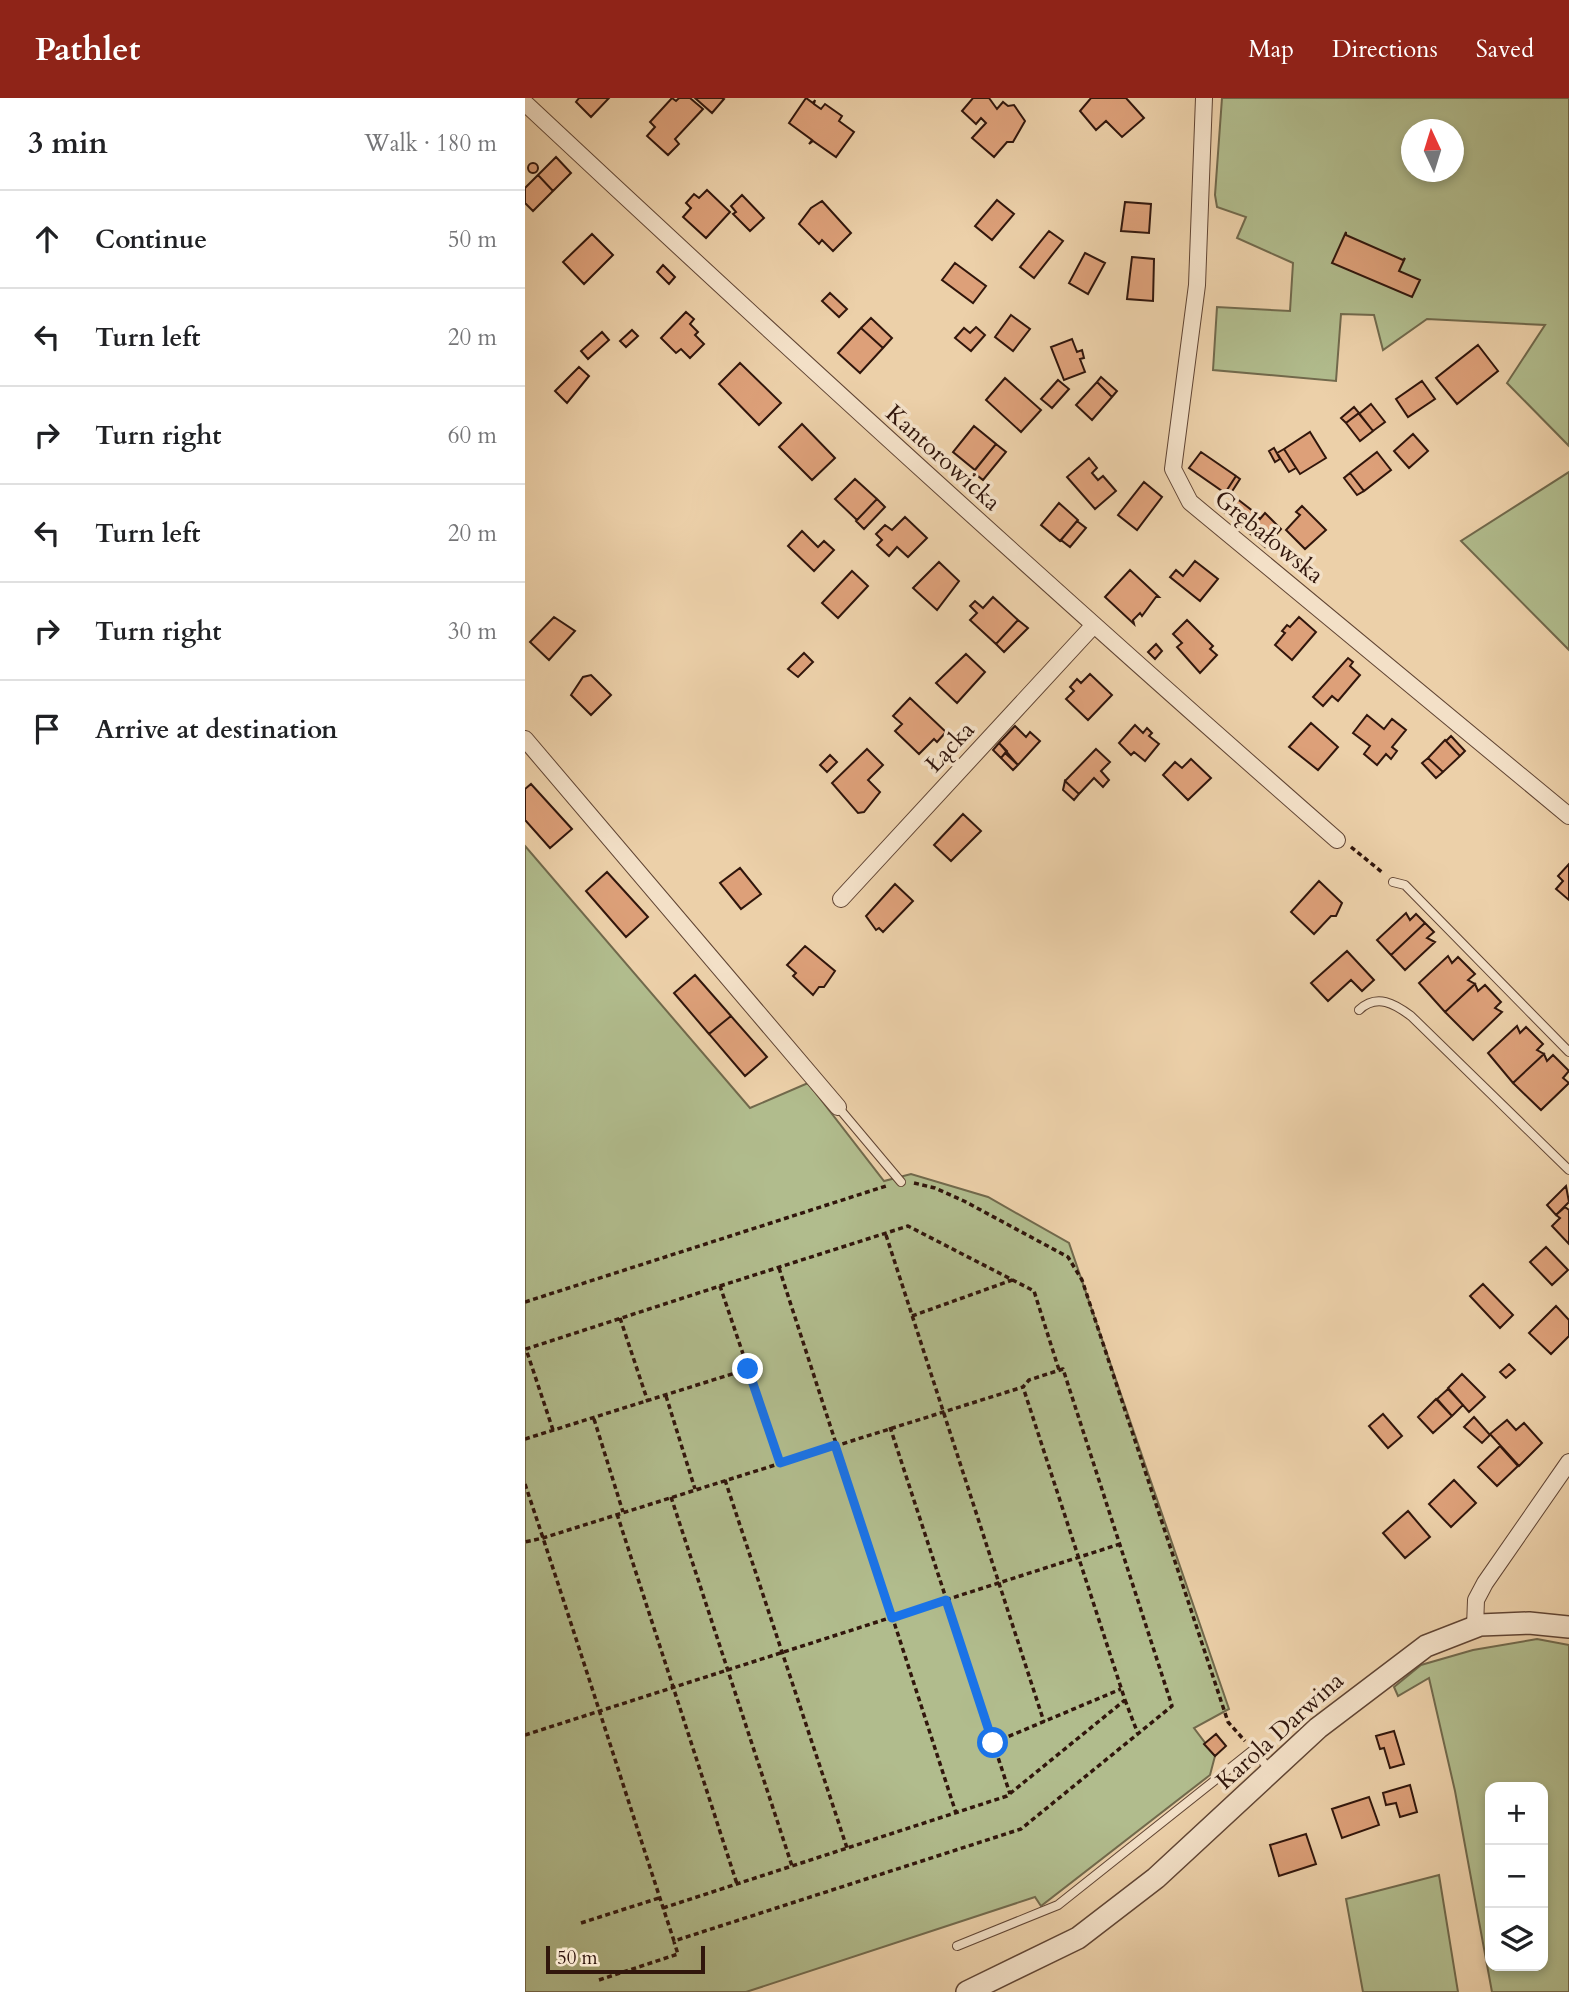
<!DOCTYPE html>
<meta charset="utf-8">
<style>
body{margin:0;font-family:Cardo,serif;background:#f6f6f6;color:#202124}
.controls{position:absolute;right:21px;bottom:21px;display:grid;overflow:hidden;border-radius:14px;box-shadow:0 4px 10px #0003}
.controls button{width:63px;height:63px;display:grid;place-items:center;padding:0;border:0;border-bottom:2px solid #e0e0e0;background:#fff;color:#202124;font:35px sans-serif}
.compass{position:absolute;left:876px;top:21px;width:63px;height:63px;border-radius:50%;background:#fff;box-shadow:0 4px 10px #0003;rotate:356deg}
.scale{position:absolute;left:21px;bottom:18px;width:159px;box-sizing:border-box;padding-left:7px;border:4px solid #31160c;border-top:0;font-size:19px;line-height:24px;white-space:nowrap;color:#31160c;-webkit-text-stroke:5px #f3e0c7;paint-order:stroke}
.stop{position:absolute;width:21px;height:21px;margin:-16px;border:5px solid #1a73e8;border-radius:50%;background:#fff}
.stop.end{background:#1a73e8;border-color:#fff;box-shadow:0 2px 7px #0008}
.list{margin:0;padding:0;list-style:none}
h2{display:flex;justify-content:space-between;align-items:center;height:91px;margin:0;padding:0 28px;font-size:30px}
h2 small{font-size:23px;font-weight:400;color:#757577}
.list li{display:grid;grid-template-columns:46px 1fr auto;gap:21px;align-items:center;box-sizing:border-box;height:98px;padding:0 28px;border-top:2px solid #e0e0e0}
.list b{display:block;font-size:26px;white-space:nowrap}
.list em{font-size:23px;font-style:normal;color:#757577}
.icon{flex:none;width:38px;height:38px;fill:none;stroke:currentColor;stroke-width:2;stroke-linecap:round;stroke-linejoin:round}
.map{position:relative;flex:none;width:1044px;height:1894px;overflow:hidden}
header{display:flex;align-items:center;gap:42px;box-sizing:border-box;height:98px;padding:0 35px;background:#8f2418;color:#fff}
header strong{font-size:33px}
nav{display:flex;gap:38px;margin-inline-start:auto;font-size:24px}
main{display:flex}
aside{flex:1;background:#fff}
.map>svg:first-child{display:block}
</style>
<header>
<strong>Pathlet</strong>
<nav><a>Map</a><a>Directions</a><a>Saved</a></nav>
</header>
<main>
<aside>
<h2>3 min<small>Walk · 180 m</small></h2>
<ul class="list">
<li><svg class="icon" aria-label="ahead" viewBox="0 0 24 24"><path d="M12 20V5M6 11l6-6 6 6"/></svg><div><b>Continue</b></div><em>50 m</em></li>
<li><svg class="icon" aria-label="left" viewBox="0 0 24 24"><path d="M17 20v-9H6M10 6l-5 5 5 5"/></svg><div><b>Turn left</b></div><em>20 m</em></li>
<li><svg class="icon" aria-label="right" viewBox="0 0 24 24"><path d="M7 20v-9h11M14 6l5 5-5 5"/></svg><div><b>Turn right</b></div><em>60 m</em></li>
<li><svg class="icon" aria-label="left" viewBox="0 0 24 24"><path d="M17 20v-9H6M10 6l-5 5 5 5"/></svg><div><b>Turn left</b></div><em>20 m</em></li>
<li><svg class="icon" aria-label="right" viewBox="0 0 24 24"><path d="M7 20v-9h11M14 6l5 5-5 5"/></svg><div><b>Turn right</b></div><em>30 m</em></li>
<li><svg class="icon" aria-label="arrive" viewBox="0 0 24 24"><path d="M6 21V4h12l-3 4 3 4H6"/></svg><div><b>Arrive at destination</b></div></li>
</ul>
</aside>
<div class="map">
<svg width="1044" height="1894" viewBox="0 0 1044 1894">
<rect width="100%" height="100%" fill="#ecd0a9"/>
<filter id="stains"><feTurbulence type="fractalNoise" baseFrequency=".00286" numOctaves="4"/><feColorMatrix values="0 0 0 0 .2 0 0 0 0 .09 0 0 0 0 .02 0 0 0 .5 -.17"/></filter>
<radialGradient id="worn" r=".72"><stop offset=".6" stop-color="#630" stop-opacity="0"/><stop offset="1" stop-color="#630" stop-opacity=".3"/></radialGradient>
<path fill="#b1bc8d" stroke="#71694c" stroke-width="2" fill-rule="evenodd" d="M697 0H1044V348L982 285 1020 227 902 221 858 252 849 217 816 216 811 283 688 272 692 209 765 213 768 165 712 140 721 119 692 109 690 97ZM886 32H928V74H886Z
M1044 374V552L936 443Z
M0 748 225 1010 283 985 359 1083 386 1076 463 1099 544 1145 704 1611 669 1630 690 1658 685 1677 516 1808 510 1799 221 1894H0Z
M1012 1541 1044 1547V1894H967L930 1693 904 1580 873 1598 869 1589 896 1567 948 1552ZM965 1689H1018V1868H965Z
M914 1777 933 1894H838L821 1801Z"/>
<path fill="#dda079" stroke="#31160c" stroke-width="2" d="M54 0H84L66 19 51 4Z
M147 0 151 3 154 0H165L178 11 150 41 154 46 143 57 122 38 130 29 125 24Z
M170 0H197L199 1 187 15Z
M281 0 288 5 290 2 289 6 296 11 300 6 317 18 314 23 329 34 311 59 288 43 284 46 287 42 264 25Z
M448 0H464L472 11 478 4 483 8 489 7 500 23 488 44H482L469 59 447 40 461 25 456 20 451 26 437 13Z
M566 0H601L619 20 597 39 581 23 571 32 555 13Z
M31 59 46 75 28 93 13 77Z
M3 70a5 5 0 1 1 10 0a5 5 0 1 1-10 0Z
M13 77 28 93 8 113 0 105V90Z
M182 92 205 114 181 140 158 119 166 110 161 105 169 96 174 100Z
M217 97 239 120 225 133 208 116 211 114 206 108Z
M472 102 489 116 467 142 450 128Z
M297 103 326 135 308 153 297 142 294 146 274 126 286 110Z
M600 104 626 106 624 135 596 133Z
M524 133 538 143 509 180 495 169Z
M821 134V137L878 162 880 160 874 173 895 182 887 199 807 165Z
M67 136 88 157 59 186 38 164Z
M560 155 580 165 563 196 544 185Z
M607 159 629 161 628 203 602 201Z
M430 165 461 188 448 205 417 182Z
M138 167 150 179 144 186 132 174Z
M305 195 322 211 314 219 297 203Z
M161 214 169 221 165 226 173 234 170 237 179 246 165 260 156 251 151 255 136 240Z
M486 217 505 231 488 253 470 239Z
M346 220 367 240 358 250 336 230Z
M451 229 460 237 446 253 430 240 439 230 445 235Z
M336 230 358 250 335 275 313 255Z
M107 232 113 238 101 249 95 243Z
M77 234 84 242 63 261 56 253Z
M547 241 552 254 557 252 559 260 555 261 560 274 539 282 526 249Z
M953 247 973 273 932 306 911 280Z
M215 265 256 305 234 327 194 286Z
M54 269 64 278 42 305 30 293Z
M576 279 592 293 587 299 572 284Z
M480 280 516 312 496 334 461 302Z
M533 282 544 291 527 310 516 301Z
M897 283 910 301 883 319 871 301Z
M572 284 587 299 567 322 551 307Z
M846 306 860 324 848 333 834 316Z
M829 309 834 315 821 325 816 320Z
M834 315 848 333 835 343 821 325Z
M277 326 310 360 287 382 254 349Z
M449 328 471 346 450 372 428 354Z
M785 334 801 360 775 376 759 351Z
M888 336 903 353 884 370 869 353Z
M471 346 481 354 458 382 448 374Z
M749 350 755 361 750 364 744 353Z
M759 351 771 370 764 374 752 355Z
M676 354 711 378 700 395 664 370Z
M852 354 866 372 839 393 825 375Z
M423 360 436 371 430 378 418 367Z
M564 360 572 370 567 375 573 382 578 378 591 393 570 411 542 379Z
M825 375 839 393 832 397 819 380Z
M711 378 715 381 704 398 700 395Z
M330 381 352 401 332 422 310 401Z
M619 384 637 399 612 432 593 417Z
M711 400 733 417 721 432 699 414Z
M352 401 360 409 339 431 331 423Z
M534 405 553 422 535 443 516 427Z
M777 408 801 432 780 451 761 432 775 417 771 414Z
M740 415 756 431 740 449 721 432 732 418 735 421Z
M380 419 402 440 383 459 372 449 364 458 352 447 357 442 351 436 360 427 367 432Z
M552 423 561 430 545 449 536 442Z
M277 433 293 449 299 443 309 452 289 473 263 448Z
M670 463 693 481 675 503 645 479 651 472 658 478Z
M414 464 434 483 412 512 388 490Z
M605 472 634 499H631L617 518 615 515 608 522 609 526 580 499Z
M327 473 343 488 313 520 297 505Z
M468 499 493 522 471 546 445 522 452 515 445 508 450 503 458 510Z
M29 519 50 533 24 562 5 544Z
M774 519 791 534 767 562 750 547 760 535 757 533 762 527 765 529Z
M493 522 503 530 479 554 471 546Z
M662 522 688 548 685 551 692 557 675 575 652 549 657 545 648 536Z
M631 546 637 553 630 561 623 554Z
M279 555 288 564 273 579 263 571Z
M441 556 460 574 432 605 411 585Z
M823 560 828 564 825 568 835 577 813 603 807 598 798 608 788 599Z
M565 576 587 597 563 622 541 601 549 593 545 589 552 581 556 585Z
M66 577 86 597 66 617 46 597 58 579Z
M385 600 421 634 412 644 409 641 394 656 370 633 377 626 368 618Z
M842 617 859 631 867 621 881 632 867 649 872 653 866 661 861 656 852 667 839 656 845 648 828 635Z
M786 625 813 649 793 672 764 649Z
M610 627 618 635 622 630 627 635 624 638 634 646 620 663 609 654 606 657 594 645Z
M490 628 501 639 505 634 515 643 493 667 474 645Z
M926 638 940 653 935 658 921 643Z
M920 642 935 658 918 674 903 660Z
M474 645 482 653 476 660 468 652Z
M342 651 358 667 343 682 355 694 339 714 333 715 307 685Z
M571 651 585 664 576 673 584 682 578 689 569 680 554 696 540 683Z
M480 655 493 667 488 672 476 660Z
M305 657 312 664 302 674 295 667Z
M903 660 918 674 911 680 897 665Z
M666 661 686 680 663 702 638 677 650 664 657 670Z
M540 683 554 696 549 702 538 692Z
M6 686 47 731 25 750 0 722V691Z
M438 716 456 733 426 763 409 747Z
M1044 766V802L1031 791 1038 783 1033 778Z
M215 770 236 796 216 811 195 785Z
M82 774 123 819 101 839 61 793Z
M794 783 817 805 811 818H806L789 836 766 814Z
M370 786 388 803 358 834 354 830 351 832 341 818Z
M881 815 885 822 891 816 900 825 866 857 852 842Z
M900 825 909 834 902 840 910 844 880 872 866 857Z
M280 848 310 873 299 889H294L288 897 268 878 271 875 262 867Z
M822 853 849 882 837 893 826 882 803 903 786 885Z
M923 858 927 865 933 859 950 876 943 882 950 886 920 914 894 885Z
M170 877 206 918 184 936 149 895Z
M950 886 953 893 960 887 976 904 970 910 977 914 948 942 920 914Z
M206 918 242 959 220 978 184 936Z
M992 928 995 935 1001 929 1018 946 1012 952 1019 956 988 985 963 955Z
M1019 956 1022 963 1028 957 1044 973 1038 980 1044 985 1016 1012 988 985Z
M1041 1088 1044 1104 1031 1117 1022 1107Z
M1040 1109 1044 1112V1146L1027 1128 1035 1120 1031 1117Z
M1021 1149 1043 1172 1027 1187 1005 1164Z
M958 1186 988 1217 975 1230 945 1198Z
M1031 1208 1044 1222V1238L1026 1256 1004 1235Z
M984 1266 990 1272 981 1280 975 1274Z
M937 1276 960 1299 944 1314 923 1290Z
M923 1291 938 1307 927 1318 912 1301Z
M911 1301 927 1318 908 1335 893 1319Z
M858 1316 877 1338 863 1350 844 1328Z
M949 1319 965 1337 957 1345 939 1329Z
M982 1322 991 1332 999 1325 1017 1345 994 1368 965 1336Z
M975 1348 993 1368 972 1388 953 1369Z
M929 1382 951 1405 926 1429 904 1406Z
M883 1413 905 1439 880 1460 858 1435Z
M869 1633 879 1666 865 1670 859 1650 855 1651 851 1638Z
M691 1636 701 1648 690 1658 679 1646Z
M885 1687 892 1714 875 1719 871 1705 861 1707 858 1695Z
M844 1699 854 1727 817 1740 807 1711Z
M781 1736 791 1766 754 1778 745 1747Z"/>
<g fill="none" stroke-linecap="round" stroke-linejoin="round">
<defs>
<path id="service" d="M868 784 880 787 1044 954
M834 912C852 895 870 906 886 918L1044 1072
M313 1009 376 1084
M432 1848 533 1807 728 1652 746 1673"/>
<path id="minor" d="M679 0 672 187 648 371 665 404 1044 718
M0 5C267 255 537 501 812 742
M0 641 313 1009
M316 801 568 528
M950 1529 951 1502 960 1485 1044 1364"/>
<path id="tertiary" d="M442 1894 553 1840 631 1780 793 1630 901 1548 955 1527 1004 1525 1044 1529"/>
</defs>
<use href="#service" stroke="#604433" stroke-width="10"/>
<use href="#minor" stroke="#604433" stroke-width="18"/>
<use href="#tertiary" stroke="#604433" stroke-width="24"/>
<path stroke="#31160c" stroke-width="3.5" stroke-dasharray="5 3.5" stroke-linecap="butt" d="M826 749 858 775
M389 1085 410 1090 439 1103 543 1159 557 1182 703 1624 720 1643
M361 1137 519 1624
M254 1170 431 1715
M195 1188 383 1128 509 1193 534 1272
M0 1204 361 1088
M387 1218 490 1181
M95 1220 123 1304
M141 1298 170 1391
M69 1321 98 1414
M365 1329 485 1696
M28 1332 1 1251 195 1188 255 1365
M0 1341 223 1271
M200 1382 322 1750
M0 1386C51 1538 99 1691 149 1843L496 1731 647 1608 538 1271 504 1282 498 1289 18 1440 0 1444
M146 1399 267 1768
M92 1416 212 1786
M600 1602 613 1636
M0 1637 595 1446
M468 1645 596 1591
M138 1810 482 1698 600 1602 498 1289
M56 1825 134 1800
M74 1882 153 1856 149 1844"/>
<use href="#service" stroke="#f3e0c7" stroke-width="8"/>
<use href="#minor" stroke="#f3e0c7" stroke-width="16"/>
<use href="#tertiary" stroke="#f3e0c7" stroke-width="21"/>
</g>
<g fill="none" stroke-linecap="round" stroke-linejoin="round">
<path stroke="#1a73e8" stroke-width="9" d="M223 1271 255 1365 310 1347 367 1520 421 1502 468 1645"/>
</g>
<g text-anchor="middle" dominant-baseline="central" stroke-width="7" stroke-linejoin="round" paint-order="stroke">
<g font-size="24" fill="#31160c" stroke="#f3e0c7">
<text transform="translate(418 360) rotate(42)">Kantorowicka</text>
<text transform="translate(744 439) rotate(39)">Grębałowska</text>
<text transform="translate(425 649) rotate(-47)">Łącka</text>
<text transform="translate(755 1633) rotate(-42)">Karola Darwina</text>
</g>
</g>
<rect width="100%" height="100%" filter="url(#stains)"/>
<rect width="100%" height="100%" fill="url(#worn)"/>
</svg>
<div class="controls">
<button>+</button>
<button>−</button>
<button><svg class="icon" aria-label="layers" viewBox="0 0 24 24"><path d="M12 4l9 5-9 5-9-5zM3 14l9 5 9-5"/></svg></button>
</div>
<svg class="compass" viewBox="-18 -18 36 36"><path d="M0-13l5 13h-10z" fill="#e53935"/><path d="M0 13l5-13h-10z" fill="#757577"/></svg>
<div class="scale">50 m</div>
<div class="stop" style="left:468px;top:1645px"></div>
<div class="stop end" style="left:223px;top:1271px"></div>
</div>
</main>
